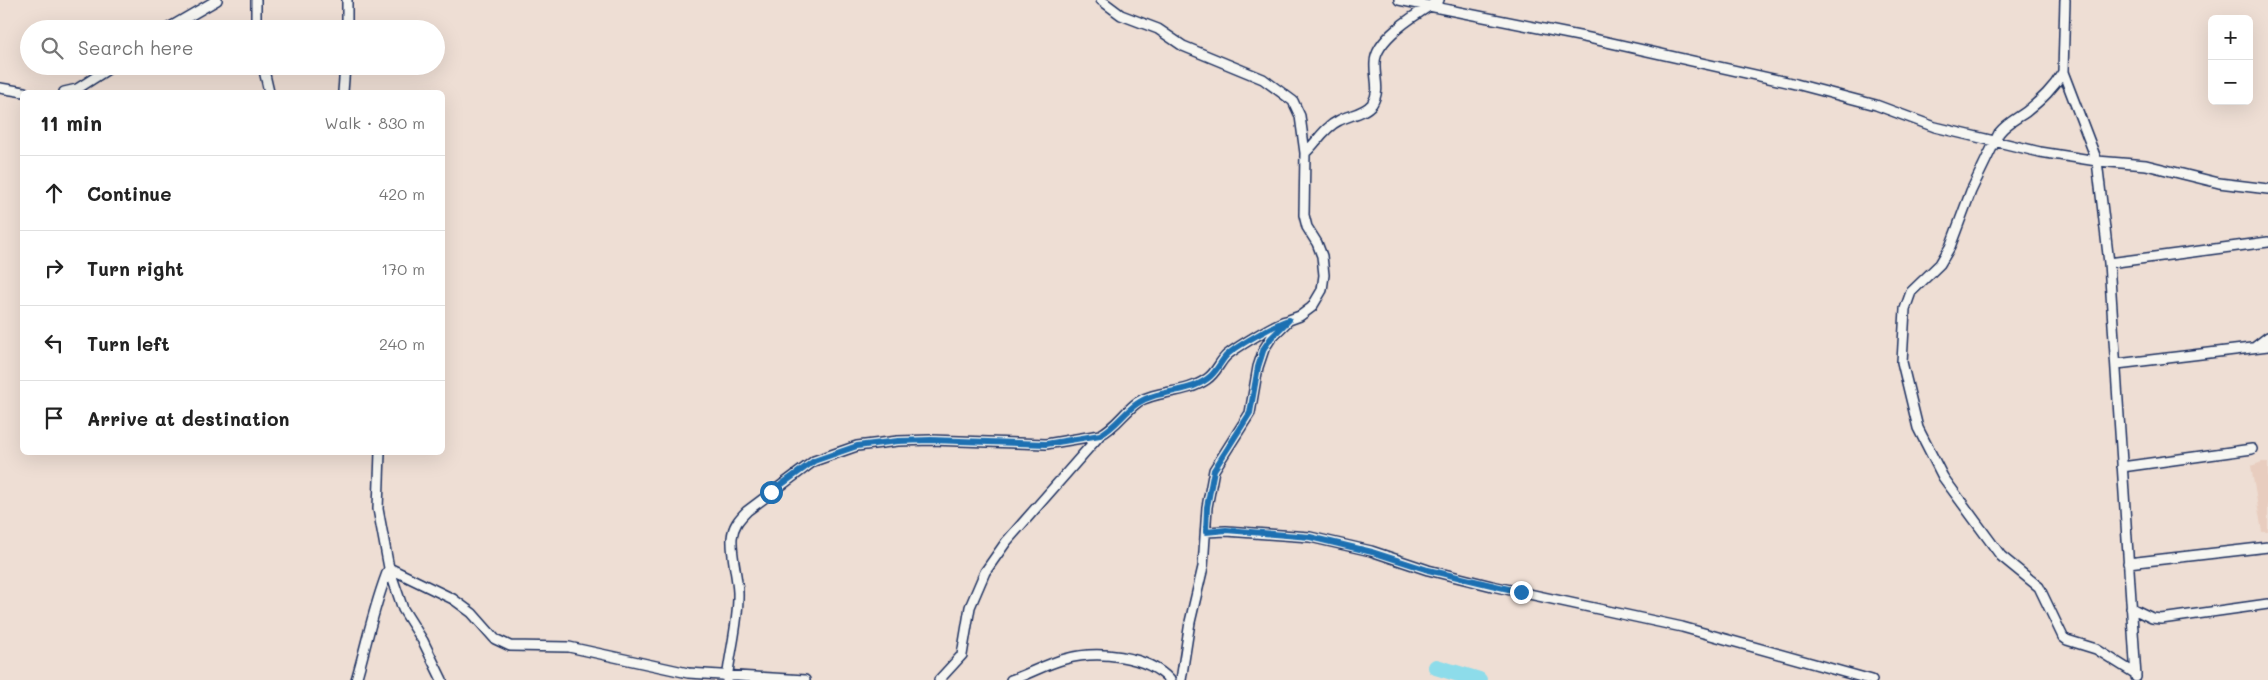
<!DOCTYPE html>
<meta charset="utf-8">
<style>
body{margin:0;font-family:Mali,sans-serif;background:#f2f2f2;color:#222}
.controls{position:absolute;right:15px;top:15px;display:grid;overflow:hidden;border-radius:8px;box-shadow:0 5px 20px #0002}
.controls button{width:45px;height:45px;display:grid;place-items:center;padding:0;border:0;border-bottom:1px solid #e0e0e0;background:#fff;color:#222;font:25px sans-serif}
.stop{position:absolute;width:15px;height:15px;margin:-11px;border:4px solid #1f6fb2;border-radius:50%;background:#fff}
.stop.end{background:#1f6fb2;border-color:#fff;box-shadow:0 1px 5px #0008}
.list{margin:0;padding:0;list-style:none}
h2{display:flex;justify-content:space-between;align-items:center;height:65px;margin:0;padding:0 20px;font-size:21px}
h2 small{font-size:16px;font-weight:400;color:#767676}
.list li{display:grid;grid-template-columns:32px 1fr auto;gap:15px;align-items:center;box-sizing:border-box;height:75px;padding:0 20px;border-top:1px solid #e0e0e0}
.list b{display:block;font-size:19px;white-space:nowrap}
.list em{font-size:16px;font-style:normal;color:#767676}
.icon{flex:none;width:28px;height:28px;fill:none;stroke:currentColor;stroke-width:2;stroke-linecap:round;stroke-linejoin:round}
.map{position:relative;flex:none;width:2268px;height:680px;overflow:hidden}
.search{position:absolute;background:#fff;box-shadow:0 5px 20px #0002;left:20px;top:20px;width:425px;height:55px;display:flex;align-items:center;gap:12px;box-sizing:border-box;padding:0 18px;border-radius:28px;color:#767676;font-size:19px}
.panel{position:absolute;background:#fff;box-shadow:0 5px 20px #0002;left:20px;top:90px;width:425px;height:365px;border-radius:8px}
.map>svg:first-child{display:block}
</style>
<div class="map">
<svg width="2268" height="680" viewBox="0 0 2268 680">
<rect width="100%" height="100%" fill="#eeded4"/>
<filter id="ink" filterUnits="userSpaceOnUse"><feTurbulence type="fractalNoise" baseFrequency=".02" numOctaves="2"/><feDisplacementMap in="SourceGraphic" scale="10" xChannelSelector="R" yChannelSelector="G"/><feConvolveMatrix kernelMatrix="1 2 1 2 8 2 1 2 1" color-interpolation-filters="sRGB"/></filter>
<g filter="url(#ink)">
<path fill="#e8cdbf" d="M2262 462H2268V532H2262L2251 466Z"/>
<g fill="none" stroke-linecap="round" stroke-linejoin="round">
<path stroke="#8ddcea" stroke-width="16" d="M1436 667 1479 680"/>
<defs>
<path id="minor" d="M256 0V29
M347 0V29
M1101 0 1121 15 1158 29 1183 46 1263 79 1293 101 1300 116 1305 153 1304 215 1307 227 1317 243 1322 256 1324 275 1322 290 1312 307 1300 316 1289 320 1271 338 1264 349 1258 367 1250 413 1214 470 1207 507 1203 567 1190 622 1181 680
M1399 0 1589 38 1796 84 1876 105 1935 127 2040 152 2097 161 2146 165 2219 183 2268 189
M2065 0 2063 72 2097 161 2109 263 2136 677
M167 29 217 0
M263 66 269 92
M2063 72C2053 89 2042 99 2026 112 2016 119 2007 123 1999 133L1971 191 1950 247 1940 264 1911 292 1905 309 1902 362 1918 428 1943 477 2001 556 2039 587 2063 637 2067 640 2096 649 2136 674
M0 88 24 92
M64 92 77 89 113 66
M343 92 345 66
M1305 153C1316 143 1325 127 1338 121 1348 115 1364 114 1372 104 1381 90 1374 78 1375 63 1375 38 1420 12 1439 0
M2109 263 2268 242
M2255 347 2268 337
M2117 364 2268 346
M380 452 378 509 389 568 403 609 423 641 442 680
M2122 467 2252 449
M1206 532 1226 531 1310 537 1371 551 1428 570 1492 586 1682 627 1872 680
M2128 563 2268 547
M2131 608 2152 618 2161 619 2268 604
M356 680C367 643 374 604 389 568L453 599 472 613 495 639 510 646 569 647 688 673 805 680
M727 680C730 651 739 621 738 592 737 574 731 555 732 538 733 526 739 519 747 511L814 461 857 446 898 441 931 440 1046 444 1100 435C1116 427 1124 412 1138 402 1157 390 1186 394 1207 379 1216 373 1219 363 1226 356 1232 350 1278 322 1286 321
M939 680 962 655 970 607 985 572 1006 542 1100 435
M1011 680C1029 674 1046 664 1065 659 1097 650 1147 655 1170 680"/>
</defs>
<use href="#minor" stroke="#1b2f5e" stroke-width="12"/>
<use href="#minor" stroke="#f6f6f2" stroke-width="9"/>
</g>
</g>
<g fill="none" stroke-linecap="round" stroke-linejoin="round" filter="url(#ink)">
<path stroke="#1f6fb2" stroke-width="6" d="M771 492 814 461 857 446 898 441 931 440 1046 444 1100 435C1116 427 1124 412 1138 403 1157 390 1186 394 1207 379 1216 373 1219 364 1226 356 1233 348 1279 322 1289 320L1271 338 1264 348 1258 367 1250 413 1214 470 1207 507 1206 532 1226 530 1310 537 1372 552 1428 570 1521 592"/>
</g>
</svg>
<div class="controls">
<button>+</button>
<button>−</button>
</div>
<div class="stop" style="left:771px;top:492px"></div>
<div class="stop end" style="left:1521px;top:592px"></div>
<div class="search"><svg class="icon" aria-label="search" viewBox="0 0 24 24"><circle cx="10" cy="10" r="6"/><path d="M15 15l6 6"/></svg>Search here</div>
<section class="panel">
<h2>11 min<small>Walk · 830 m</small></h2>
<ul class="list">
<li><svg class="icon" aria-label="ahead" viewBox="0 0 24 24"><path d="M12 20V5M6 11l6-6 6 6"/></svg><div><b>Continue</b></div><em>420 m</em></li>
<li><svg class="icon" aria-label="right" viewBox="0 0 24 24"><path d="M7 20v-9h11M14 6l5 5-5 5"/></svg><div><b>Turn right</b></div><em>170 m</em></li>
<li><svg class="icon" aria-label="left" viewBox="0 0 24 24"><path d="M17 20v-9H6M10 6l-5 5 5 5"/></svg><div><b>Turn left</b></div><em>240 m</em></li>
<li><svg class="icon" aria-label="arrive" viewBox="0 0 24 24"><path d="M6 21V4h12l-3 4 3 4H6"/></svg><div><b>Arrive at destination</b></div></li>
</ul>
</section>
</div>
